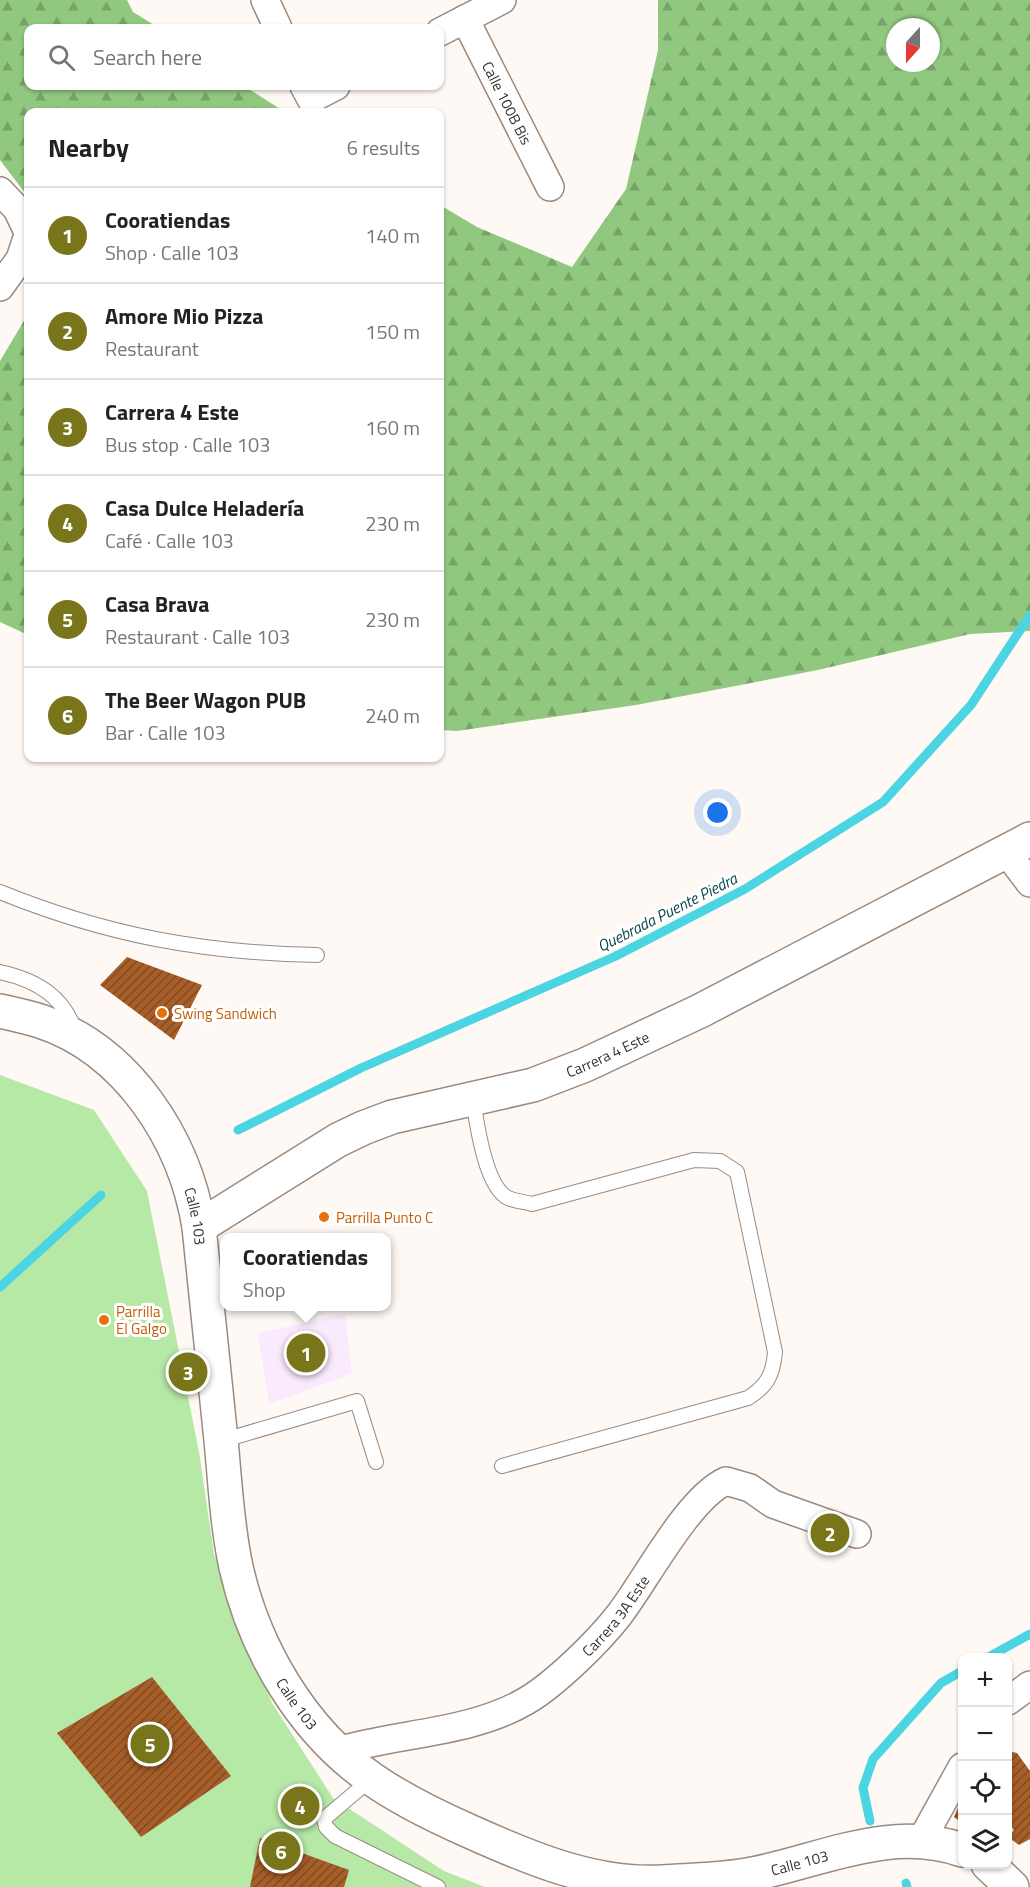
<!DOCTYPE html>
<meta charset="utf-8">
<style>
body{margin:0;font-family:"Titillium Web",sans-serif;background:#f6f6f6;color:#222}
.controls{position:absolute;right:18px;bottom:18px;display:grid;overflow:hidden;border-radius:12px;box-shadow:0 2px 4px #0004}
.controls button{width:54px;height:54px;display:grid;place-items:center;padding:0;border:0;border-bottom:2px solid #e0e0e0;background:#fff;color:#222;font:30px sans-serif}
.compass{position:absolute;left:886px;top:18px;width:54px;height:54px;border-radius:50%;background:#fff;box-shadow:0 2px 4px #0004;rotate:201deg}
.you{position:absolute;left:718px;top:813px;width:21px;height:21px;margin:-15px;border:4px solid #fff;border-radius:50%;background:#1a73e8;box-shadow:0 0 0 9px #1a73e833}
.badge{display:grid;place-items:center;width:39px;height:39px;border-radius:50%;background:#79751a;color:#fff;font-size:20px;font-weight:700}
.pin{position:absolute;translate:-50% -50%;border:3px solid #fff;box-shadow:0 2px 6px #0006}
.popup{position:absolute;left:220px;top:1233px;width:171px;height:78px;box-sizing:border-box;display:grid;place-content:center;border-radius:12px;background:#fff;filter:drop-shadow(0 2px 4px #0005);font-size:20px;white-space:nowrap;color:#767676}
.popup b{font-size:22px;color:#222}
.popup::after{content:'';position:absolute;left:50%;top:100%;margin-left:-12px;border:12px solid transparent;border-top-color:#fff}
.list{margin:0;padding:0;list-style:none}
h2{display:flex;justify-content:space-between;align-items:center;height:78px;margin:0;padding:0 24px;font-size:26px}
h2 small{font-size:20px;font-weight:400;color:#767676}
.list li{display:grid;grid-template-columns:39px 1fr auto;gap:18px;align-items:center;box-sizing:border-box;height:96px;padding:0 24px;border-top:2px solid #e0e0e0}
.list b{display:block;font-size:22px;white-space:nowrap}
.list p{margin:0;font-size:20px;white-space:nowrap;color:#767676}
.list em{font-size:20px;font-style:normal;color:#767676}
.icon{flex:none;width:33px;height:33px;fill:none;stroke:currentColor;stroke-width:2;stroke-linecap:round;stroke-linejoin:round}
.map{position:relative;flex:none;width:1030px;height:1887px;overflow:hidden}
.search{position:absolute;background:#fff;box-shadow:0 2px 4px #0004;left:24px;top:24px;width:420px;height:66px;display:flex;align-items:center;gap:15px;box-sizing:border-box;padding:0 21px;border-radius:12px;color:#767676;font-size:22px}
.panel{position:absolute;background:#fff;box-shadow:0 2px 4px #0004;left:24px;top:108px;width:420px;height:654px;border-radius:12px}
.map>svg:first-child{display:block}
</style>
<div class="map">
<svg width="1030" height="1887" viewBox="0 0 1030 1887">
<defs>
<pattern id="forest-firs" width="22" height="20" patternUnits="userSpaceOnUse" patternTransform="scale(1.5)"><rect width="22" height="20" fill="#90c87f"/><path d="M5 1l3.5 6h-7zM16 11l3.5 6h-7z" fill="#76a368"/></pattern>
<pattern id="building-hatch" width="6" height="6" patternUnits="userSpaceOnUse" patternTransform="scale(1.5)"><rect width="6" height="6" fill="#a75e28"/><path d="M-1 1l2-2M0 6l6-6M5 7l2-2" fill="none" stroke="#814a22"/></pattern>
</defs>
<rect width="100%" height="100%" fill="#fff9f5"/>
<path fill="#faeafd" d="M345 1314 352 1374 269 1404 258 1333Z"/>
<path fill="url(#forest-firs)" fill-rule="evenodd" d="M0 0H127L133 12 159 28H28V86H244L285 112H28V197L0 160Z
M658 0H1030V631L970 634 818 670 636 705 457 731 440 730V205L477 227 572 267 626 189 658 50ZM895 27H931V63H895Z
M28 314V635L0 622V361Z"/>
<path fill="#b6e8a6" d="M0 1075 94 1110 147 1191 199 1452 214 1554 272 1703 333 1798 444 1871 485 1887H0Z"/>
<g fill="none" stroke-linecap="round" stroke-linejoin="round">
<path stroke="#4bd4e1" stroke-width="9" d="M238 1130 361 1068 616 956 745 889 883 802 971 705 1030 615
M0 1287 101 1195
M987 1658 1030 1634
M870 1821 863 1788 873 1759 941 1683 962 1671
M906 1883 907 1887"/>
</g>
<path fill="url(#building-hatch)" d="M127 957 202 985 174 1040 100 985Z
M152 1677 231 1776 141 1837 57 1733Z
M1008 1751 1017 1753 1030 1771V1839L1019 1845 1008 1837 1014 1830 1008 1823Z
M962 1798V1823L954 1817Z
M260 1838 349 1870 344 1887H250Z"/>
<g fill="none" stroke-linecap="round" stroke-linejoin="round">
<defs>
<path id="lane" d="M0 892C106 935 202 953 317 955
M0 972C37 980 65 997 76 1034
M473 1100C477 1124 485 1186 508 1198 515 1201 525 1202 532 1204L694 1160 720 1161 737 1172 775 1352C773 1375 767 1386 748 1398L502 1466
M221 1441 357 1401 376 1462
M371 1779 324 1819 326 1827 335 1836 438 1887"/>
<g id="street">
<path d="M265 0 278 28"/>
<path id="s1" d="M465 19 550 187"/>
<path d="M440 32 502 0"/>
<path d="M304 86 311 99 336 86"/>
<path d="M0 191 17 209 28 232"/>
<path d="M0 287 20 259 28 235"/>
<path d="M1005 850 1030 883"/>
<path d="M1008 1701 1030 1685"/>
<path id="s2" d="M338 1751C398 1733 472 1733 526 1701 554 1685 599 1641 619 1615 646 1580 688 1498 726 1481L750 1488 773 1504 857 1534"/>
<path d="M921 1841 962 1767"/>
</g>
<g id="secondary">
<path id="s3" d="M199 1227 338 1140 363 1128 392 1117 533 1085 585 1065 700 1011 1030 839"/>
</g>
<g id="primary">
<path id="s4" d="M0 1011C13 1014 27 1017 40 1021 128 1050 185 1140 199 1227 206 1298 213 1369 221 1440 225 1482 227 1526 236 1567 254 1648 302 1731 372 1779 402 1800 435 1816 469 1831 529 1858 595 1886 662 1882 692 1880 724 1880 753 1874 823 1860 891 1825 962 1850"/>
<path d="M988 1864 1012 1887"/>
</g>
</defs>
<use href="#lane" stroke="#998b82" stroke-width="16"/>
<use href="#street" stroke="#998b82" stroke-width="30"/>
<use href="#secondary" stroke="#998b82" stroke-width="36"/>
<use href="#primary" stroke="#998b82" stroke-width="36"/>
<use href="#lane" stroke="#fff" stroke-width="14"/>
<use href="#street" stroke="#fff" stroke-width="27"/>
<use href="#secondary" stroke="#fff" stroke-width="33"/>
<use href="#primary" stroke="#fff" stroke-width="33"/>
</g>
<g fill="#e8710a" stroke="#fff" stroke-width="2">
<circle cx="162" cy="1013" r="6"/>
<circle cx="324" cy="1217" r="6"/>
<circle cx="104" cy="1320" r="6"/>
</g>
<g text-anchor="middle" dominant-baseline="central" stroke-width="6" stroke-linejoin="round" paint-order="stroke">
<g font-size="15" fill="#37322e" stroke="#fff">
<text stroke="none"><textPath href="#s1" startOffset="94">Calle 100B Bis</textPath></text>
<text stroke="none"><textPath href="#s3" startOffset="448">Carrera 4 Este</textPath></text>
<text stroke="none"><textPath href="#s4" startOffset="303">Calle 103</textPath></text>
<text stroke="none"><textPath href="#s2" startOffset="320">Carrera 3A Este</textPath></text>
<text stroke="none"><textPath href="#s4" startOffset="807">Calle 103</textPath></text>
<text stroke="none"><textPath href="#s4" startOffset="1365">Calle 103</textPath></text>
</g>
<g font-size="15" fill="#c56008" stroke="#fff" text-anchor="start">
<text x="174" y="1013">Swing Sandwich</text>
<text x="336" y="1217">Parrilla Punto C</text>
<text x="116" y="1311">Parrilla<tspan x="116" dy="17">El Galgo</tspan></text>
</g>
<g font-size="16" font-style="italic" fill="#0c494f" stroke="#fff">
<text transform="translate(667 912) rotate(-27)">Quebrada Puente Piedra</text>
</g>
</g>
</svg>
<div class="controls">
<button>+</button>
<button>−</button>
<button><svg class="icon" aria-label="locate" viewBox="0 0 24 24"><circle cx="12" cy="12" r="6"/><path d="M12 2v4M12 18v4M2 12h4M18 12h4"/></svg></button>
<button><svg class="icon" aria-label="layers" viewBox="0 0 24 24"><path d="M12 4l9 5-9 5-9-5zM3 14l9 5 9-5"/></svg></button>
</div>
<svg class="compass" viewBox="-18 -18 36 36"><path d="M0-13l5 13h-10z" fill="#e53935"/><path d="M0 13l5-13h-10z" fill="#767676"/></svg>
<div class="you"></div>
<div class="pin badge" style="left:306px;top:1353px">1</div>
<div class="popup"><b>Cooratiendas</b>Shop</div>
<div class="pin badge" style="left:830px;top:1533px">2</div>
<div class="pin badge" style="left:188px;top:1372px">3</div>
<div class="pin badge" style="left:300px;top:1806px">4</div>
<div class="pin badge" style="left:150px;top:1744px">5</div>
<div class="pin badge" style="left:281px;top:1851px">6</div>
<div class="search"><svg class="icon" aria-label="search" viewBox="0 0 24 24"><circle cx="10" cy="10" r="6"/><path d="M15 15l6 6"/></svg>Search here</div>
<section class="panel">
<h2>Nearby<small>6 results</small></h2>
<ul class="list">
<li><span class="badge">1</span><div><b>Cooratiendas</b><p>Shop · Calle 103</p></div><em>140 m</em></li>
<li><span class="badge">2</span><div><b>Amore Mio Pizza</b><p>Restaurant</p></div><em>150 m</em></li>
<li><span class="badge">3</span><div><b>Carrera 4 Este</b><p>Bus stop · Calle 103</p></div><em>160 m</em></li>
<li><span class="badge">4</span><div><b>Casa Dulce Heladería</b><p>Café · Calle 103</p></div><em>230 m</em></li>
<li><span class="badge">5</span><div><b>Casa Brava</b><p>Restaurant · Calle 103</p></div><em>230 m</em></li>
<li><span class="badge">6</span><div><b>The Beer Wagon PUB</b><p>Bar · Calle 103</p></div><em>240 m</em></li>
</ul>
</section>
</div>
